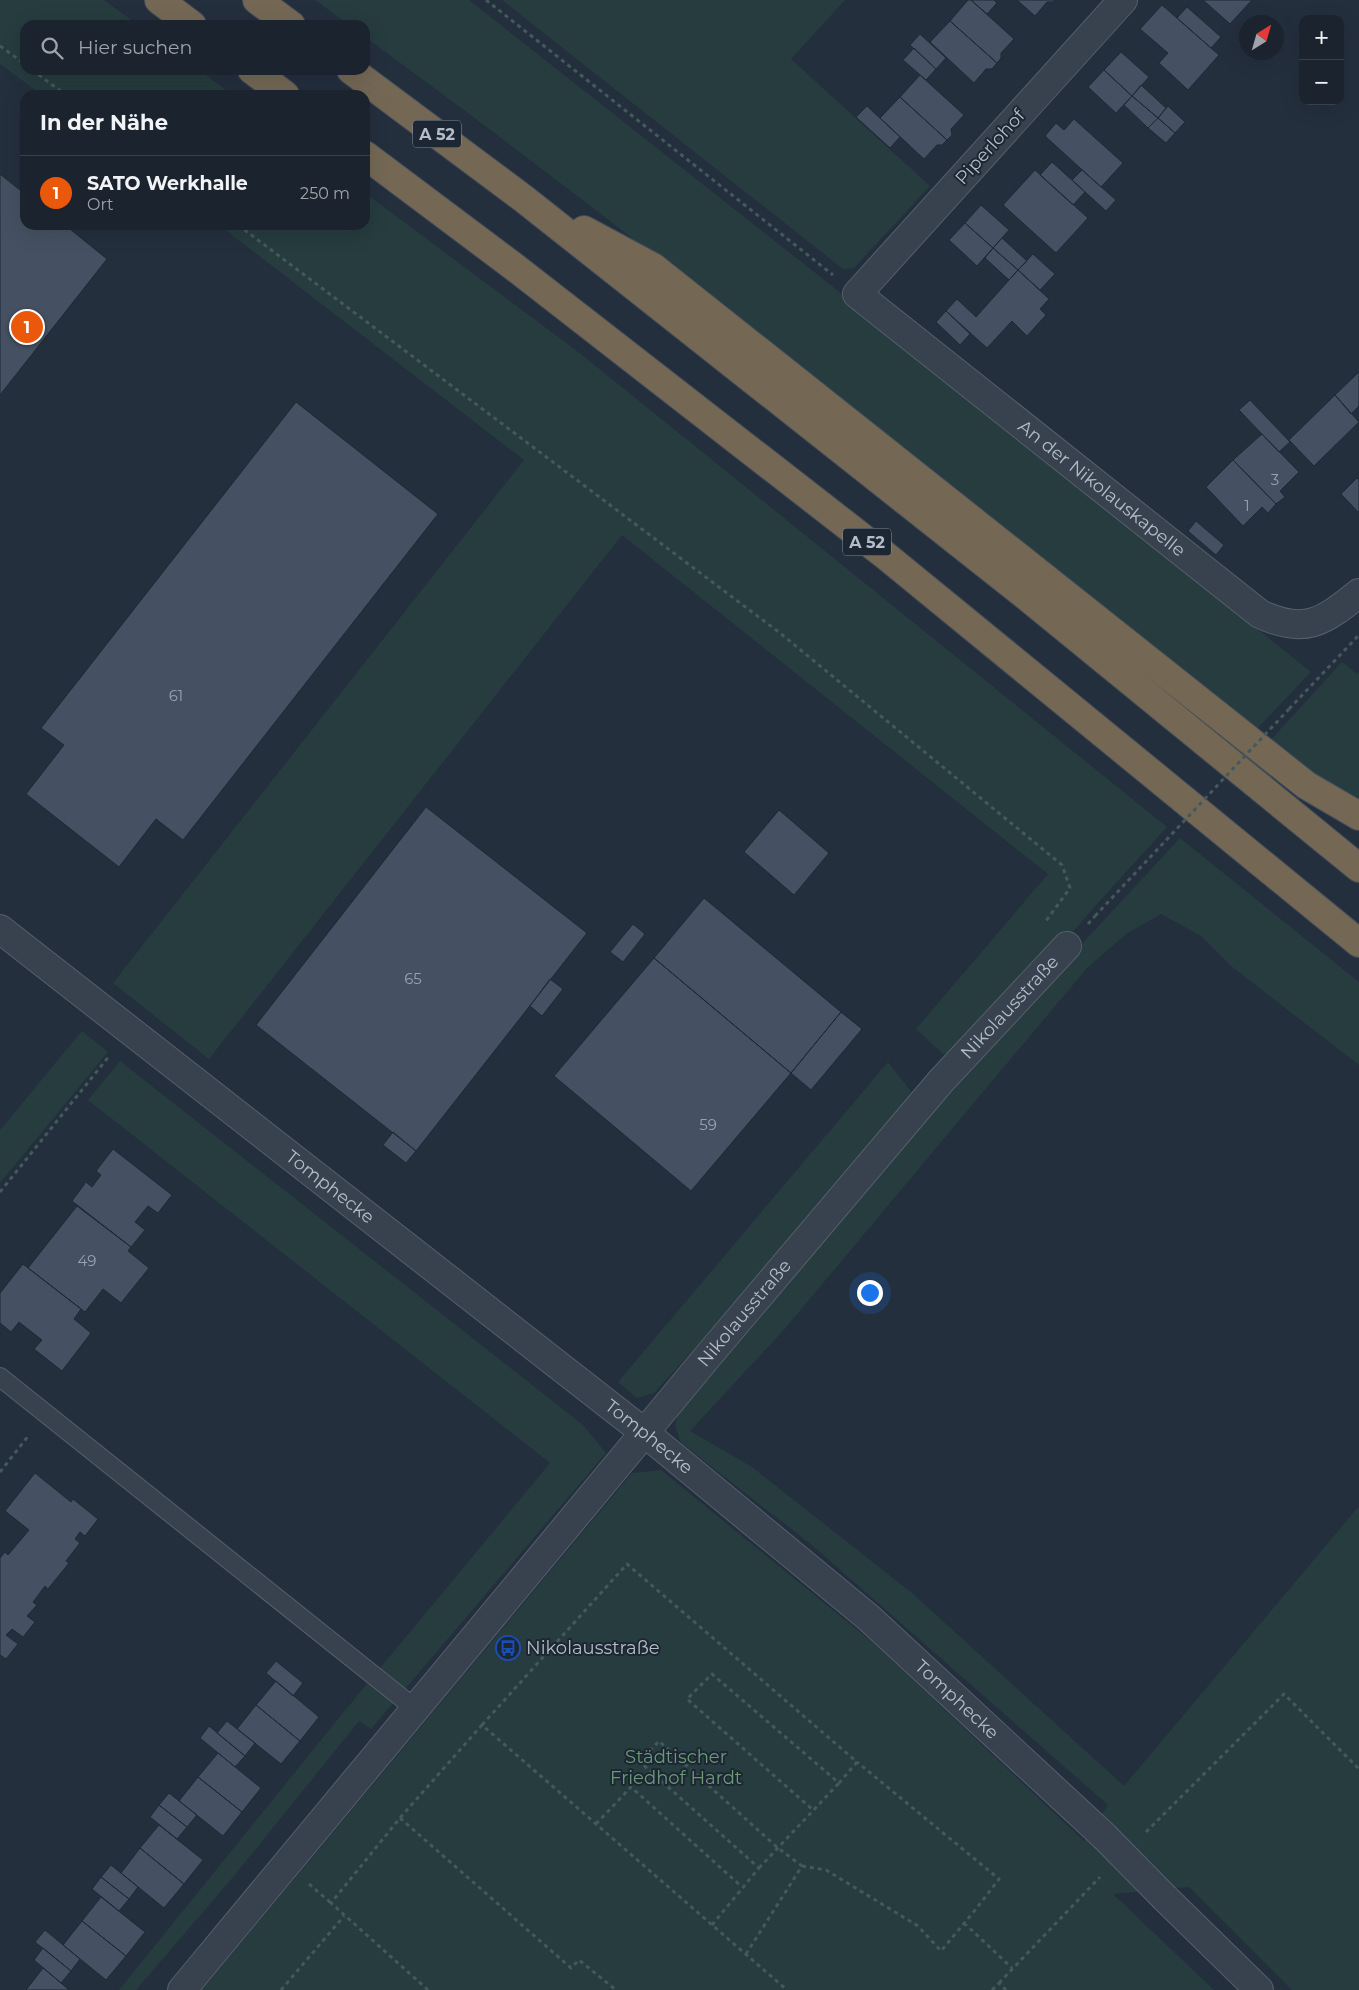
<!DOCTYPE html>
<html lang="de">
<meta charset="utf-8">
<style>
body{margin:0;font-family:Montserrat,sans-serif;background:#282f3a;color:#f1f3f6}
.controls{position:absolute;right:15px;top:15px;display:grid;overflow:hidden;border-radius:10px;box-shadow:0 5px 20px #0002}
.controls button{width:45px;height:45px;display:grid;place-items:center;padding:0;border:0;border-bottom:1px solid #39404a;background:#1b232e;color:#f1f3f6;font:25px sans-serif}
.compass{position:absolute;left:1239px;top:15px;width:45px;height:45px;border-radius:50%;background:#1b232e;box-shadow:0 5px 20px #0002;rotate:37deg}
.you{position:absolute;left:869px;top:1292px;width:18px;height:18px;margin:-12px;border:4px solid #fff;border-radius:50%;background:#1a73e8;box-shadow:0 0 0 8px #1a73e833}
.badge{display:grid;place-items:center;width:32px;height:32px;border-radius:50%;background:#ea580c;color:#fff;font-size:16px;font-weight:700}
.pin{position:absolute;translate:-50% -50%;border:2px solid #fff;box-shadow:0 1px 5px #0006}
.list{margin:0;padding:0;list-style:none}
h2{display:flex;justify-content:space-between;align-items:center;height:65px;margin:0;padding:0 20px;font-size:21px}
h2 small{font-size:16px;font-weight:400;color:#a0a4aa}
.list li{display:grid;grid-template-columns:32px 1fr auto;gap:15px;align-items:center;box-sizing:border-box;height:75px;padding:0 20px;border-top:1px solid #39404a}
.list b{display:block;font-size:19px;white-space:nowrap}
.list p{margin:0;font-size:16px;white-space:nowrap;color:#a0a4aa}
.list em{font-size:16px;font-style:normal;color:#a0a4aa}
.icon{flex:none;width:28px;height:28px;fill:none;stroke:currentColor;stroke-width:2;stroke-linecap:round;stroke-linejoin:round}
.map{position:relative;flex:none;width:1359px;height:1990px;overflow:hidden}
.search{position:absolute;background:#1b232e;box-shadow:0 5px 20px #0002;left:20px;top:20px;width:350px;height:55px;display:flex;align-items:center;gap:12px;box-sizing:border-box;padding:0 18px;border-radius:15px;color:#a0a4aa;font-size:19px}
.panel{position:absolute;background:#1b232e;box-shadow:0 5px 20px #0002;left:20px;top:90px;width:350px;height:140px;border-radius:15px}
.map>svg:first-child{display:block}
</style>
<div class="map">
<svg width="1359" height="1990" viewBox="0 0 1359 1990">
<rect width="100%" height="100%" fill="#242f3e"/>
<path fill="#263c3f" d="M0 0H104L138 25H25V70H199L233 95H42L0 64Z
M315 0H469L837 290 1311 672 1253 733C960 498 669 259 365 37V25H349Z
M502 0H845L791 59 930 186 854 268 843 269Z
M365 193 577 351 1167 827 1106 894 968 1051 943 1054 916 1029 1048 874 622 535 209 1059 113 983 524 460 219 225H365Z
M1342 662 1357 674 1359 672V801L1309 774 1268 743Z
M1180 838 1359 982V1065L1231 966 1201 936 1161 914 1126 934 1087 968 782 1332 690 1431 752 1467 912 1593 1124 1786 1359 1506V1990H1292L1189 1887 1113 1894 1214 1990H202L632 1473 661 1470 877 1646 1084 1841 1108 1805 813 1546 681 1443 675 1426 679 1409 830 1233 977 1057Z
M82 1031 108 1052 0 1183V1130Z
M120 1061 583 1425 606 1453 371 1729 359 1721 234 1876 136 1990H119L342 1714 550 1463 88 1100Z
M888 1062 913 1094 696 1347 654 1393 637 1398 618 1382Z"/>
<path fill="#455162" stroke="#1f2835" d="M968 0H971L1014 39 1001 53V58L997 63 950 21Z
M971 0H994L997 3 987 14Z
M1017 0H1055L1053 2H1047L1035 16Z
M1203 0H1252L1230 24Z
M1162 5 1219 55 1188 90 1159 63 1168 53 1140 29Z
M1187 7 1221 37 1211 48 1177 18Z
M950 21 997 63 992 69H986L974 83 930 42Z
M920 34 946 58 936 69 910 45Z
M914 48 936 69 926 80 903 60Z
M1121 52 1149 77 1132 96 1104 70Z
M1104 70 1132 96 1116 113 1088 87Z
M920 75 964 115 951 129 952 135 947 140 900 97Z
M1141 85 1166 108 1158 118 1132 96Z
M1132 96 1158 118 1148 128 1124 105Z
M900 97 947 140 942 145H937L924 159 880 118Z
M867 106 900 137 890 148 856 117Z
M1168 106 1185 122 1175 133 1158 118Z
M1158 118 1175 133 1166 143 1148 128Z
M1074 119 1123 163 1101 187 1045 136 1056 123 1064 130Z
M1052 162 1085 192 1073 205 1040 175Z
M1035 170 1088 218 1056 253 1003 205Z
M1082 170 1116 200 1106 211 1072 180Z
M0 174 25 194V225H65L107 259 0 395Z
M981 205 1009 230 993 248 965 223Z
M965 223 993 248 977 266 949 240Z
M1002 238 1027 261 1018 270 993 248Z
M993 248 1018 270 1009 280 985 258Z
M1033 254 1055 274 1040 290 1018 270Z
M1018 270 1049 299 1040 309 1046 315 1027 336 1012 321 987 348 946 311 957 299 976 317Z
M946 311 970 334 960 345 936 322Z
M1359 372V406L1351 414 1335 395Z
M1335 395 1359 422 1314 466 1289 440Z
M1250 400 1290 442 1279 452 1239 410Z
M296 402 438 514 183 840 156 819 119 867 26 794 64 745 41 728Z
M1262 434 1299 472 1280 491 1285 497 1276 504 1233 460Z
M1233 460 1276 504 1268 513 1262 507 1243 526 1206 487Z
M1357 478 1359 480V513L1341 494Z
M1196 521 1224 545 1216 555 1188 531Z
M426 807 587 933 416 1151 256 1025Z
M779 810 829 853 794 895 744 852Z
M704 898 841 1012 791 1073 654 958Z
M633 924 645 934 623 962 610 952Z
M654 958 791 1073 691 1191 554 1076Z
M550 979 563 989 542 1016 530 1006Z
M841 1012 862 1029 811 1090 791 1073Z
M393 1132 416 1151 406 1163 383 1145Z
M113 1149 172 1195 158 1213 148 1206 135 1222 145 1230 131 1247 72 1201 86 1182 92 1187 101 1175 96 1171Z
M77 1206 131 1247 128 1251 149 1268 121 1303 103 1289 85 1312 28 1268Z
M23 1264 81 1309 74 1319 91 1333 62 1371 34 1349 42 1340 19 1322 11 1332 0 1323V1293Z
M35 1473 71 1502 73 1499 98 1519 85 1536 80 1532 75 1539 80 1543 66 1561 69 1563 48 1589 45 1586 33 1602 37 1605 27 1616 35 1622 23 1637 12 1629 6 1635 18 1644 6 1659 0 1655V1558L5 1552 8 1555 29 1530 5 1511Z
M276 1661 303 1683 293 1696 266 1673Z
M276 1681 319 1717 300 1741 256 1705Z
M256 1705 300 1741 281 1764 237 1729Z
M227 1721 255 1743 245 1756 217 1733Z
M209 1726 245 1756 235 1767 200 1738Z
M218 1753 261 1788 242 1812 198 1777Z
M198 1777 242 1812 223 1836 179 1801Z
M169 1793 197 1815 187 1827 159 1805Z
M159 1805 187 1827 177 1839 150 1817Z
M159 1825 203 1860 184 1884 140 1848Z
M140 1848 184 1884 164 1908 121 1873Z
M111 1865 138 1887 129 1899 101 1877Z
M101 1877 129 1899 119 1911 92 1889Z
M101 1897 145 1932 126 1956 82 1921Z
M82 1921 126 1956 106 1980 63 1945Z
M45 1930 80 1959 71 1971 35 1942Z
M43 1948 71 1971 61 1983 34 1960Z
M43 1968 61 1983 69 1990H26Z"/>
<g fill="none" stroke-linecap="round" stroke-linejoin="round">
<defs>
<path id="lane" d="M0 1377 417 1710"/>
<g id="street">
<path id="s1" d="M1123 0 857 294 1260 614C1305 635 1323 622 1359 593"/>
<path id="s2" d="M0 929 645 1433 869 1618 1104 1836"/>
<path d="M1165 1898 1259 1990"/>
<path id="s3" d="M182 1990 708 1356 941 1081 1067 946"/>
</g>
<path id="highway" d="M159 0 192 25
M257 0 291 25
M252 70 285 95
M351 70 524 199 1026 596 1359 868
M365 155 513 266 886 556 1359 943
M584 230 653 267 1306 785 1359 816"/>
</defs>
<use href="#lane" stroke="#565f6c" stroke-width="20"/>
<use href="#street" stroke="#565f6c" stroke-width="30"/>
<use href="#highway" stroke="#434c59" stroke-width="30"/>
<path stroke="#44595c" stroke-width="3" stroke-dasharray="4 4" stroke-linecap="butt" d="M486 0 833 275
M0 46 25 64
M32 70 66 95
M238 225 780 633 1062 865 1070 888 1046 921
M1289 709 1359 635
M1088 924 1095 916
M0 1192 110 1055
M0 1472 29 1435
M482 1725 627 1564 857 1762 839 1783 712 1674 687 1699 813 1810
M400 1818 571 1968 579 1960 616 1990
M596 1824 631 1787 742 1887
M1146 1832 1284 1694 1359 1769
M802 1866 826 1870 918 1926 941 1951 976 1909 999 1879 857 1762
M759 1868 839 1783
M309 1884 331 1903
M964 1923 1012 1968
M712 1925 759 1868 640 1762 659 1741 778 1848 802 1866 746 1954
M999 1983 1100 1877
M281 1990 344 1916
M428 1990 331 1903 400 1818 482 1725 787 1990
M992 1990 999 1983 1006 1990"/>
<use href="#lane" stroke="#38414e" stroke-width="18"/>
<use href="#street" stroke="#38414e" stroke-width="28"/>
<use href="#highway" stroke="#746855" stroke-width="28"/>
<defs>
<path id="street-bridge" d="M1104 1836 1165 1898"/>
</defs>
<use href="#street-bridge" stroke="#565f6c" stroke-width="30" stroke-linecap="butt"/>
<path stroke="#44595c" stroke-width="3" stroke-dasharray="4 4" stroke-linecap="butt" d="M1095 916 1289 709"/>
<use href="#street-bridge" stroke="#38414e" stroke-width="28"/>
</g>
<defs>
<symbol id="bus-ring" viewBox="-11 -11 22 22"><circle r="9.5" fill="#1d2633" stroke="#1a4fb4" stroke-width="1.5"/><path d="M-5-6H5V4H4V6H2V4H-2V6H-4V4H-5ZM-3.5-4V0h7V-4ZM-3.5 1.2v1.5H-2V1.2ZM2 1.2v1.5H3.5V1.2Z" fill="#1a4fb4"/></symbol>
</defs>
<g fill-rule="evenodd">
<use href="#bus-ring" x="494" y="1634" width="28" height="28"/>
</g>
<g text-anchor="middle" dominant-baseline="central" stroke-width="4" stroke-linejoin="round" paint-order="stroke">
<g font-size="15" fill="#98a1af">
<text x="1275" y="479">3</text>
<text x="1247" y="505">1</text>
<text x="176" y="695">61</text>
<text x="413" y="978">65</text>
<text x="708" y="1124">59</text>
<text x="87" y="1260">49</text>
</g>
<g fill="#1d2633" stroke="#878f9c" stroke-width="1">
<rect x="413" y="120.5" width="48" height="27" rx="4"/>
<rect x="843" y="528.5" width="48" height="27" rx="4"/>
</g>
<g font-size="16" font-weight="bold" fill="#b4bcc9">
<text x="437" y="134">A 52</text>
<text x="867" y="542">A 52</text>
</g>
<g font-size="18" fill="#b4bcc9" stroke="#1d2633">
<text transform="translate(990 147) rotate(-48)">Piperlohof</text>
<text stroke="none"><textPath href="#s1" startOffset="709">An der Nikolauskapelle</textPath></text>
<text stroke="none"><textPath href="#s3" startOffset="1285">Nikolausstraße</textPath></text>
<text stroke="none"><textPath href="#s2" startOffset="419">Tomphecke</textPath></text>
<text stroke="none"><textPath href="#s3" startOffset="880">Nikolausstraße</textPath></text>
<text stroke="none"><textPath href="#s2" startOffset="824">Tomphecke</textPath></text>
<text stroke="none"><textPath href="#s2" startOffset="1229">Tomphecke</textPath></text>
</g>
<g font-size="18" fill="#b4bcc9" stroke="#1d2633" text-anchor="start">
<text x="526" y="1648">Nikolausstraße</text>
</g>
<g font-size="18" fill="#6b9a76" stroke="#1d2633">
<text x="676" y="1757">Städtischer<tspan x="676" dy="21">Friedhof Hardt</tspan></text>
</g>
</g>
</svg>
<div class="controls">
<button>+</button>
<button>−</button>
</div>
<svg class="compass" viewBox="-18 -18 36 36"><path d="M0-13l5 13h-10z" fill="#e53935"/><path d="M0 13l5-13h-10z" fill="#a0a4aa"/></svg>
<div class="you"></div>
<div class="pin badge" style="left:27px;top:327px">1</div>
<div class="search"><svg class="icon" aria-label="search" viewBox="0 0 24 24"><circle cx="10" cy="10" r="6"/><path d="M15 15l6 6"/></svg>Hier suchen</div>
<section class="panel">
<h2>In der Nähe<small></small></h2>
<ul class="list">
<li><span class="badge">1</span><div><b>SATO Werkhalle</b><p>Ort</p></div><em>250 m</em></li>
</ul>
</section>
</div>
